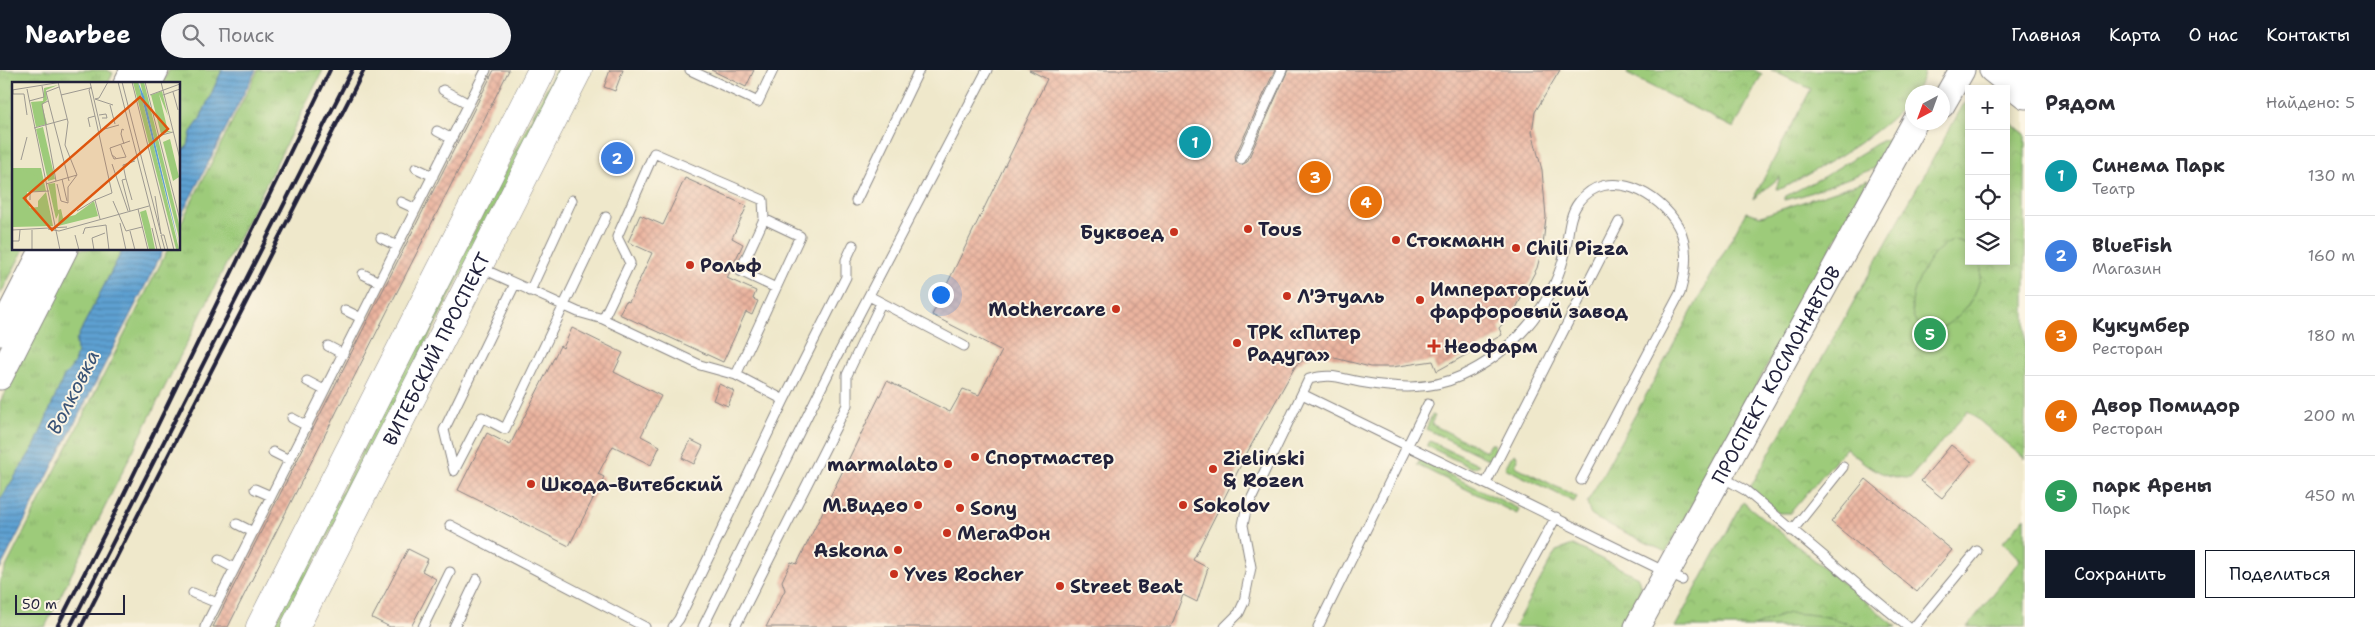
<!DOCTYPE html>
<html lang="ru">
<meta charset="utf-8">
<style>
body{margin:0;font-family:"Shantell Sans",sans-serif;background:#f2f2f3;color:#2b2b33}
.controls{position:absolute;right:15px;top:15px;display:grid;overflow:hidden;border-radius:0px;box-shadow:0 2px 8px #0003}
.controls button{width:45px;height:45px;display:grid;place-items:center;padding:0;border:0;border-bottom:1px solid #e1e1e2;background:#fff;color:#2b2b33;font:25px sans-serif}
.compass{position:absolute;left:1905px;top:15px;width:45px;height:45px;border-radius:50%;background:#fff;box-shadow:0 2px 8px #0003;rotate:221deg}
.scale{position:absolute;left:15px;bottom:12px;width:110px;box-sizing:border-box;padding-left:5px;border:2px solid #22223b;border-top:0;font-size:14px;line-height:18px;white-space:nowrap;color:#22223b;-webkit-text-stroke:4px #fcf5e5;paint-order:stroke}
.you{position:absolute;left:940px;top:224px;width:18px;height:18px;margin:-12px;border:4px solid #fff;border-radius:50%;background:#1a73e8;box-shadow:0 0 0 8px #1a73e833}
.badge{display:grid;place-items:center;width:32px;height:32px;border-radius:50%;background:#111827;color:#fff;font-size:16px;font-weight:700}
.pin{position:absolute;translate:-50% -50%;border:2px solid #fff;box-shadow:0 1px 5px #0006}
.list{margin:0;padding:0;list-style:none}
h2{display:flex;justify-content:space-between;align-items:center;height:65px;margin:0;padding:0 20px;font-size:21px}
h2 small{font-size:16px;font-weight:400;color:#7c7c81}
.list li{display:grid;grid-template-columns:32px 1fr auto;gap:15px;align-items:center;box-sizing:border-box;height:80px;padding:0 20px;border-top:1px solid #e1e1e2}
.list b{display:block;font-size:19px;white-space:nowrap}
.list p{margin:0;font-size:16px;white-space:nowrap;color:#7c7c81}
.list em{font-size:16px;font-style:normal;color:#7c7c81}
.actions{display:flex;gap:10px;padding:15px 20px}
.actions a{flex:1;padding:11px 0;border:1px solid #111827;border-radius:0px;text-align:center;font-size:18px;color:#111827}
.actions .main{background:#111827;color:#fff}
.icon{flex:none;width:28px;height:28px;fill:none;stroke:currentColor;stroke-width:2;stroke-linecap:round;stroke-linejoin:round}
.map{position:relative;flex:none;width:2025px;height:557px;overflow:hidden}
header{display:flex;align-items:center;gap:30px;box-sizing:border-box;height:70px;padding:0 25px;background:#111827;color:#fff}
header strong{font-size:24px}
nav{display:flex;gap:28px;margin-inline-start:auto;font-size:18px}
.search{width:350px;height:45px;background:#f2f2f3;display:flex;align-items:center;gap:12px;box-sizing:border-box;padding:0 18px;border-radius:28px;color:#7c7c81;font-size:19px}
main{display:flex}
aside{flex:1;background:#fff}
.map>svg:first-child{display:block}
</style>
<header>
<strong>Nearbee</strong>
<div class="search"><svg class="icon" aria-label="search" viewBox="0 0 24 24"><circle cx="10" cy="10" r="6"/><path d="M15 15l6 6"/></svg>Поиск</div>
<nav><a>Главная</a><a>Карта</a><a>О нас</a><a>Контакты</a></nav>
</header>
<main>
<div class="map">
<svg width="2025" height="557" viewBox="0 0 2025 557">
<defs>
<pattern id="grass-tufts" width="24" height="20" patternUnits="userSpaceOnUse" patternTransform="scale(1.25)"><rect width="24" height="20" fill="#9dcb7a"/><path d="M3 7l-1-3M5 7V3M7 7l1-3M15 17l-1-3M17 17v-4M19 17l1-3" fill="none" stroke="#87ae6a"/></pattern>
<pattern id="park-crowns" width="20" height="18" patternUnits="userSpaceOnUse" patternTransform="scale(1.25)"><rect width="20" height="18" fill="#9dcb7a"/><path d="M2 6a3 3 0 1 1 6 0M12 15a3 3 0 1 1 6 0" fill="none" stroke="#87ae6a"/></pattern>
<pattern id="water-rules" width="6" height="5" patternUnits="userSpaceOnUse" patternTransform="scale(1.25)"><rect width="6" height="5" fill="#5da0d1"/><path d="M0 2.5h6" fill="none" stroke="#4c82ab"/></pattern>
<pattern id="building-cross-hatch" width="8" height="8" patternUnits="userSpaceOnUse" patternTransform="scale(1.25)"><rect width="8" height="8" fill="#ebb49f"/><path d="M0 0l8 8M0 8l8-8" fill="none" stroke="#c99a8a"/></pattern>
</defs>
<rect width="100%" height="100%" fill="#fcf5e5"/>
<filter id="ink" filterUnits="userSpaceOnUse"><feTurbulence type="fractalNoise" baseFrequency=".02" numOctaves="2"/><feDisplacementMap in="SourceGraphic" scale="10" xChannelSelector="R" yChannelSelector="G"/><feConvolveMatrix kernelMatrix="1 2 1 2 8 2 1 2 1" color-interpolation-filters="sRGB"/></filter>
<filter id="wash" filterUnits="userSpaceOnUse"><feTurbulence type="fractalNoise" baseFrequency=".0096" numOctaves="4" result="noise"/><feDisplacementMap in="SourceGraphic" scale="20" xChannelSelector="R" yChannelSelector="G"/><feGaussianBlur stdDeviation="1.12" result="paint"/><feColorMatrix in="noise" values="0 0 0 0 0 0 0 0 0 0 0 0 0 0 0 0 0 1.4 0 .05"/><feComposite in="paint" operator="in"/></filter>
<g filter="url(#wash)">
<rect width="100%" height="100%" fill="#efe8cb"/>
<path fill="url(#grass-tufts)" stroke="#60765a" d="M0 0H107L113 3 108 14H14V179H24L0 225Z
M169 0H222L199 51 191 62 188 76 179 82V14H162Z
M258 0H323L45 557H0V509L168 179H179V157Z
M556 0H564L282 557H273Z
M1771 0H1925C1913 50 1826 94 1783 118L1776 119 1780 107 1753 129 1811 19Z
M1892 67 1875 98 1804 125 1784 130V127L1823 107 1881 71Z
M1868 110 1666 482 1591 446 1587 433 1746 142 1761 146Z
M78 179H123L83 256 76 271 77 282 74 294 63 309 35 375 0 430V332Z
M1432 345 1435 346 1431 354 1486 381 1490 374H1494L1495 378 1490 390 1426 359Z
M1430 371 1480 395 1472 398 1427 376Z
M1516 384 1518 389 1515 396 1577 427 1574 432 1505 398 1511 387Z
M1420 390 1519 439 1517 444 1417 395Z
M1573 475 1638 507 1641 519 1620 557H1514L1556 481Z"/>
<path fill="url(#park-crowns)" stroke="#60765a" d="M1629 0H1754L1762 4 1734 58 1627 4Z
M1969 31V191H2006V49L2025 64V389L1968 341 1910 408C1881 408 1867 396 1846 378L1790 443H1778L1750 418 1963 35Z
M1743 432 1897 557H1675Z
M2025 447V557H1967L2020 490 2003 472Z"/>
<path fill="#9dcb7a" stroke="#60765a" d="M1953 170 1969 175V191H1981C1984 221 1961 252 1933 261 1928 259 1922 258 1919 255 1900 238 1923 196 1937 181 1941 177 1948 174 1953 170Z
M1788 543C1812 544 1833 546 1855 557H1753Z"/>
<path fill="url(#water-rules)" stroke="#406186" d="M222 0H256L179 150V82L188 76 191 62 199 51Z
M123 179H164L0 499V430L35 375 63 308 74 294 77 282 76 271 83 256Z"/>
<g id="blocks">
<path fill="url(#building-cross-hatch)" d="M494 0H509L228 557H213Z
M610 0H623L615 21 604 17Z
M711 0H754L746 17Z
M1029 0H1275L1235 86 1236 92 1241 95 1247 92 1288 0H1560L1535 42 1532 62 1542 100 1546 147 1543 175 1537 198 1515 240 1499 258 1502 265 1437 301 1433 291 1392 297H1370L1315 283 1296 295 1248 381 1193 490 1208 498 1197 532 1183 525 1171 557H766L785 520 782 511 791 492 797 494 887 311 950 342 963 319 979 325 1002 281 932 245 1047 9Z
M685 108 747 136 732 168 743 174 727 208 756 221 753 229 758 231 752 245 746 242 723 292 619 244 626 231 629 232 652 183 628 172 640 145 663 155Z
M572 258 623 283 614 302 661 326 641 366 660 376 651 395 613 376 598 404 604 407 569 476 458 420 487 363 510 375 560 276 563 278Z
M719 314 734 321 728 336 713 330Z
M691 370 703 376 694 394 682 388Z
M1951 375 1972 392 1942 428 1921 411Z
M1866 409 1952 480 1917 522 1831 452Z
M408 479 428 489 422 501 436 509 411 557H390L372 548Z"/>
</g>
</g>
<g filter="url(#ink)">
<use href="#blocks" fill-opacity="0" stroke="#888583" stroke-width="1"/>
<g fill="none" stroke-linecap="round" stroke-linejoin="round">
<defs>
<path id="lane" d="M690 0 758 32 773 0
M443 20 469 34
M437 61 452 69
M1241 89 1282 0
M416 98 433 106
M856 131 919 0
M401 132 416 139
M381 168 397 176
M481 198 578 242 603 249 700 295 736 305 776 218
M363 204 379 212
M515 214 444 360 454 401 482 347 505 359 606 147
M530 221 572 130
M869 226 964 276
M345 240 361 248
M603 249 630 193 617 167 654 83 763 130 764 149 740 201 776 218 800 166 764 149
M328 276 343 284
M736 305 784 330
M307 311 324 320
M1302 324 1682 510
M292 348 307 356
M273 382 289 390
M1722 407 1745 420 1908 557
M1486 413 1619 152
M255 419 271 426
M237 454 253 462
M450 455 645 557
M1792 461 1843 397
M219 490 234 498
M193 523 217 533
M205 557 486 0
M423 557 450 502
M454 557 477 509
M673 557 679 549 784 330 846 207V190L853 175
M703 557 832 296 987 0
M735 557 847 335V305L881 233
M1225 557 1239 543 1244 532 1251 497 1243 455 1246 440 1309 309C1331 303 1339 308 1360 312 1394 318 1429 321 1461 306 1511 283 1550 240 1564 187 1569 169 1567 147 1579 132 1607 95 1660 123 1678 156 1690 177 1686 202 1680 223L1581 410
M1318 557 1428 334
M1496 557 1556 447
M1914 557 1977 481"/>
<g id="secondary">
<path d="M1992 0 2025 26"/>
<path d="M2022 0 2025 3"/>
<path d="M126 14 133 0"/>
<path d="M149 14 156 0"/>
<path d="M1942 35 1962 0"/>
<path d="M0 263 43 179"/>
<path d="M0 307 65 179"/>
<path id="s1" d="M1637 557 1915 52"/>
</g>
<g id="primary">
<path d="M260 557 542 0"/>
<path id="s2" d="M295 557 578 0"/>
</g>
</defs>
<use href="#lane" stroke="#888583" stroke-width="11"/>
<use href="#secondary" stroke="#888583" stroke-width="27"/>
<use href="#primary" stroke="#888583" stroke-width="29"/>
<use href="#lane" stroke="#fff" stroke-width="9"/>
<use href="#secondary" stroke="#fff" stroke-width="25"/>
<use href="#primary" stroke="#fff" stroke-width="28"/>
<path stroke="#22223b" stroke-width="4" d="M57 557 113 447 330 0
M70 557 352 0
M81 557 364 0"/>
</g>
</g>
<g fill="#c8321e" stroke="#fcf5e5" stroke-width="2">
<circle cx="1248" cy="159" r="5"/>
<circle cx="1174" cy="162" r="5"/>
<circle cx="1396" cy="170" r="5"/>
<circle cx="1516" cy="178" r="5"/>
<circle cx="690" cy="195" r="5"/>
<circle cx="1287" cy="226" r="5"/>
<circle cx="1420" cy="230" r="5"/>
<circle cx="1116" cy="239" r="5"/>
<circle cx="1237" cy="273" r="5"/>
<path d="M1431.5 268.5h5v5h5v5h-5v5h-5v-5h-5v-5h5z"/>
<circle cx="975" cy="387" r="5"/>
<circle cx="948" cy="394" r="5"/>
<circle cx="1213" cy="399" r="5"/>
<circle cx="531" cy="414" r="5"/>
<circle cx="918" cy="435" r="5"/>
<circle cx="1183" cy="435" r="5"/>
<circle cx="960" cy="438" r="5"/>
<circle cx="947" cy="463" r="5"/>
<circle cx="898" cy="480" r="5"/>
<circle cx="894" cy="504" r="5"/>
<circle cx="1060" cy="516" r="5"/>
</g>
<g text-anchor="middle" dominant-baseline="central" stroke-width="4" stroke-linejoin="round" paint-order="stroke">
<g font-size="19" font-weight="bold" fill="#22223b" stroke="#fcf5e5" text-anchor="start">
<text x="1258" y="159">Tous</text>
<text x="1164" y="162" text-anchor="end">Буквоед</text>
<text x="1406" y="170">Стокманн</text>
<text x="1526" y="178">Chili Pizza</text>
<text x="700" y="195">Рольф</text>
<text x="1430" y="219">Императорский<tspan x="1430" dy="22">фарфоровый завод</tspan></text>
<text x="1297" y="226">Л'Этуаль</text>
<text x="1106" y="239" text-anchor="end">Mothercare</text>
<text x="1247" y="262">ТРК «Питер<tspan x="1247" dy="22">Радуга»</tspan></text>
<text x="1444" y="276">Неофарм</text>
<text x="985" y="387">Спортмастер</text>
<text x="1223" y="388">Zielinski<tspan x="1223" dy="22">&amp; Rozen</tspan></text>
<text x="938" y="394" text-anchor="end">marmalato</text>
<text x="541" y="414">Шкода-Витебский</text>
<text x="908" y="435" text-anchor="end">М.Видео</text>
<text x="1193" y="435">Sokolov</text>
<text x="970" y="438">Sony</text>
<text x="957" y="463">МегаФон</text>
<text x="888" y="480" text-anchor="end">Askona</text>
<text x="904" y="504">Yves Rocher</text>
<text x="1070" y="516">Street Beat</text>
</g>
<g font-size="19" fill="#22223b" stroke="#fcf5e5">
<text stroke="none"><textPath href="#s2" startOffset="312">ВИТЕБСКИЙ ПРОСПЕКТ</textPath></text>
<text stroke="none"><textPath href="#s1" startOffset="288">ПРОСПЕКТ КОСМОНАВТОВ</textPath></text>
</g>
<g font-size="20" font-style="italic" fill="#3a5477" stroke="#fcf5e5">
<text transform="translate(73 322) rotate(-63)">Волковка</text>
</g>
</g>
<g transform="translate(12 12)">
<rect width="168" height="168" fill="#efe8cb"/>
<path d="M121 0H126L167 167H164ZM128 0H132L167 142V156ZM46 3 34 8 35 18 30 23 35 42 24 45 19 20 31 19 32 6ZM150 9 156 34 147 12 156 49H160L149 52 139 13ZM31 45 43 97 36 99 24 47ZM158 57 167 95 161 99 151 60ZM43 101 46 128 49 127 51 136 63 133 82 119 86 134 46 144 47 131 44 137 36 102Z" fill="#9dcb7a"/>
<path d="M0 86H29L34 109 15 110V119L18 126 26 125V119L34 110 41 144 0 145ZM82 123 85 133 67 137 65 132ZM134 128 138 143 143 167H137L128 130Z" fill="#9dcb7a"/>
<path d="M4 86 25 94 26 105 21 109 0 102V89Z" fill="#9dcb7a"/>
<path d="M126 0 132 14 167 163 149 93Z" fill="#5da0d1"/>
<path fill="none" stroke="#9d9991" stroke-width="1" d="M46 0 56 40 53 63 65 93M78 0 89 48 107 43M106 0 149 168M110 0 149 152 143 114M120 0 162 168M133 0 168 138M149 0 168 77M47 5 34 10 57 99M15 7 48 168M0 8 50 0M1 8V12H12L15 33M161 10 166 28M49 13 78 6M138 13 168 2M151 13 168 7M83 17 87 16 96 0M83 17 101 23M17 19 32 15 30 4M36 19 30 22 44 99M98 23 103 42M87 33 94 32 95 36H90M78 45 76 36 83 34 77 8 79 5M22 46 55 37M146 54 161 50M112 62 109 52 110 47 112 48M100 73 98 66 118 59M104 76 100 73 102 77 114 75 109 63M9 78 15 55M100 82 116 129M50 97 55 119M114 97 120 118M34 102 65 93M45 102 49 119 56 121V105L65 93M18 118V110L37 109M83 118 100 111 83 34M101 119 114 149 130 145M126 127 136 168M65 129 83 118 88 137M118 129 110 98 114 97 111 83 123 79M108 141 114 168M140 146 145 168M36 147 47 149 137 124M0 148 55 145M20 148V168M118 149 123 168M71 152 73 146 94 143 97 168M63 153 67 168M149 153H152L156 168M149 153 153 168M0 159H7L8 148M82 168 80 156 93 151"/>
<path fill="#de560e" fill-opacity="0.15" stroke="#de560e" stroke-width="2.5" d="M128 15 156 47 40 148 12 116Z"/>
<rect width="168" height="168" fill="none" stroke="#22223b" stroke-width="2.5"/>
</g>
</svg>
<div class="controls">
<button>+</button>
<button>−</button>
<button><svg class="icon" aria-label="locate" viewBox="0 0 24 24"><circle cx="12" cy="12" r="6"/><path d="M12 2v4M12 18v4M2 12h4M18 12h4"/></svg></button>
<button><svg class="icon" aria-label="layers" viewBox="0 0 24 24"><path d="M12 4l9 5-9 5-9-5zM3 14l9 5 9-5"/></svg></button>
</div>
<svg class="compass" viewBox="-18 -18 36 36"><path d="M0-13l5 13h-10z" fill="#e53935"/><path d="M0 13l5-13h-10z" fill="#7c7c81"/></svg>
<div class="scale">50 m</div>
<div class="you"></div>
<div class="pin badge" style="left:1195px;top:72px;background:#0f9aa8">1</div>
<div class="pin badge" style="left:617px;top:88px;background:#3f7fe0">2</div>
<div class="pin badge" style="left:1315px;top:107px;background:#e8710a">3</div>
<div class="pin badge" style="left:1366px;top:132px;background:#e8710a">4</div>
<div class="pin badge" style="left:1930px;top:264px;background:#2e9e5b">5</div>
</div>
<aside>
<h2>Рядом<small>Найдено: 5</small></h2>
<ul class="list">
<li><span class="badge" style="background:#0f9aa8">1</span><div><b>Синема Парк</b><p>Театр</p></div><em>130 m</em></li>
<li><span class="badge" style="background:#3f7fe0">2</span><div><b>BlueFish</b><p>Магазин</p></div><em>160 m</em></li>
<li><span class="badge" style="background:#e8710a">3</span><div><b>Кукумбер</b><p>Ресторан</p></div><em>180 m</em></li>
<li><span class="badge" style="background:#e8710a">4</span><div><b>Двор Помидор</b><p>Ресторан</p></div><em>200 m</em></li>
<li><span class="badge" style="background:#2e9e5b">5</span><div><b>парк Арены</b><p>Парк</p></div><em>450 m</em></li>
</ul>
<div class="actions"><a class="main">Сохранить</a><a>Поделиться</a></div>
</aside>
</main>
